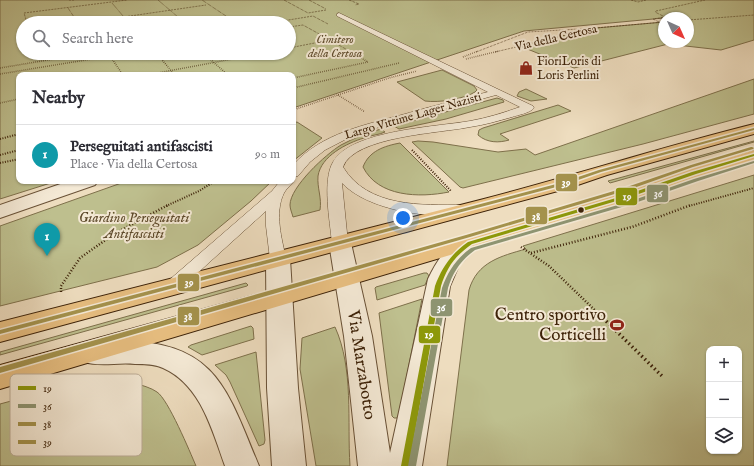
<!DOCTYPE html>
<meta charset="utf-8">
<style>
body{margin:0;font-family:"IM FELL English",serif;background:#f2f2f3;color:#2b2b33}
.controls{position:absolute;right:12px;bottom:12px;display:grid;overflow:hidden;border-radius:8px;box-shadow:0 1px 3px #0004}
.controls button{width:36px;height:36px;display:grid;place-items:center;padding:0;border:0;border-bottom:1px solid #e1e1e2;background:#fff;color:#2b2b33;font:20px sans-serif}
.compass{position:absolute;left:658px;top:12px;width:36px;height:36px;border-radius:50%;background:#fff;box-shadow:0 1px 3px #0004;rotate:135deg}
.you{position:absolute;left:403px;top:218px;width:14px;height:14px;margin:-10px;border:3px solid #fff;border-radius:50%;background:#1a73e8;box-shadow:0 0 0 6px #1a73e833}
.badge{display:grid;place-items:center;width:26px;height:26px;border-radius:50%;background:#8f2418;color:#fff;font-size:13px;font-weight:700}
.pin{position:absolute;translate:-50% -33px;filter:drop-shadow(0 1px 2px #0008)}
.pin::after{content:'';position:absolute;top:21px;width:14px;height:12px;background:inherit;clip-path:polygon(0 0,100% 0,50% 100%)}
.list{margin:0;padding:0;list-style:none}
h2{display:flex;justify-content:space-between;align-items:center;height:52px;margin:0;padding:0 16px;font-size:17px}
h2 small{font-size:13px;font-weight:400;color:#7c7c81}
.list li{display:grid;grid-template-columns:26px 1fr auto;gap:12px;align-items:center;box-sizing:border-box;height:60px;padding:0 16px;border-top:1px solid #e1e1e2}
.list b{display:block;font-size:15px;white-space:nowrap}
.list p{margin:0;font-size:13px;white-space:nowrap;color:#7c7c81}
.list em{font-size:13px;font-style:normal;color:#7c7c81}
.icon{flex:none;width:22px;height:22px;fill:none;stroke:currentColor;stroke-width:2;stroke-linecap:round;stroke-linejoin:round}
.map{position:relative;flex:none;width:754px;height:466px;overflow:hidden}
.search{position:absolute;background:#fff;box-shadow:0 1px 3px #0004;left:16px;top:16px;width:280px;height:44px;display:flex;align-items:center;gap:10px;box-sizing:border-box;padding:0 14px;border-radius:22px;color:#7c7c81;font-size:15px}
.panel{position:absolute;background:#fff;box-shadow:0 1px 3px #0004;left:16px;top:72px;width:280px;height:112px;border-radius:8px}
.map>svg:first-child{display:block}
</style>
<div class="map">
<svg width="754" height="466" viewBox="0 0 754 466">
<rect width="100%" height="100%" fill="#eeddbf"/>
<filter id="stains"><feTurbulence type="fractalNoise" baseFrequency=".005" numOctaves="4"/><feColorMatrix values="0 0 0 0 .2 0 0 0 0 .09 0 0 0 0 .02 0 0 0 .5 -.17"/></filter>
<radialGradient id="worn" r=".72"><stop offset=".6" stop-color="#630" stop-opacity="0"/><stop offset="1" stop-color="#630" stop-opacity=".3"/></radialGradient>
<path fill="#bebf8e" stroke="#7e704b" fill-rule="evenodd" d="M0 0H754V40L721 50 668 44 574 68 520 46 596 28 664 22V42H688V18H664L524 31 293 108V75H19V181H57L0 199ZM23 23H289V53H23Z
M442 70 474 86 477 90 475 92C464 99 439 103 425 101L397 82Z
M754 79V114L643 144 463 188 460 187 412 142 418 141 433 142 498 152 526 149 535 155Z
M526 89 547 99 531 101 517 96 519 92Z
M497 98 503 100 504 102 446 119 399 129 394 126Z
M558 105 571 111 500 134 509 140C499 143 487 143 478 135L479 130 483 128Z
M297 122 322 138 293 161V123Z
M381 129 385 132C379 135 371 135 364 138 347 143 321 156 318 176 317 188 322 198 320 210L293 217C292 213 290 209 290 205 290 187 326 154 341 145 354 138 367 133 381 129Z
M754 141V142L610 183 608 181Z
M400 143 449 192C419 198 378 197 363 167 369 151 384 146 400 143Z
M754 175V466H447L469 290C477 262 501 256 526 249L523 246ZM709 349H739V451H709Z
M127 181H272L251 201 198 245 157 267 0 306V226Z
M424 273H427L429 276 425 285 377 300 375 288 376 287Z
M246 283 248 285 247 286 0 355V352Z
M422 299 399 415 397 418H394L392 416 379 313Z
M251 326 253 328 254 339 202 355 188 347 191 345Z
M335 327C354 369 347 421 350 466H316L300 369 302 338Z
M256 352 265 440 264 444 259 446 230 382 226 375 215 365Z
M104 376C118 380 146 384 157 392 168 399 190 452 196 466H0V404Z"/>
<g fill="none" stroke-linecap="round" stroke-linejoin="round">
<defs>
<path id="service" d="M339 13 533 106 534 108C530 113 518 115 512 117 498 121 484 125 470 127 442 133 354 136 343 167 368 208 422 205 463 205L468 206 470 209 468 212C433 221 367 210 342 183L348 243 345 246 340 248 335 246 332 243C330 221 322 181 333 162 351 130 436 127 470 121 487 118 503 113 520 107L496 95 358 133 325 150 310 162 298 176 293 177V165C322 133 365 125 405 114 433 106 460 99 488 92L337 16V14Z
M293 180 294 181C291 185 286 189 284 193 274 213 282 239 286 259L284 263 278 264 272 263 270 259 266 226V211L180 289 174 291 168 289 166 285 168 281 272 191 280 181Z"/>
<path id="minor" d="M69 181H98L95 185 0 218V205Z"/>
<path id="tertiary" d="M340 236 348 238 351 243 372 336 390 453 428 279C437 260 453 232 478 238L481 243 459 265 450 286 422 466H358L344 336 329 243 332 238Z
M278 252 286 254 290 259 298 388 306 466H272L267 388 266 259 270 254Z
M120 341C216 341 227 389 259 466H225C212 430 201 385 163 368 155 364 144 364 135 364 118 362 100 367 84 362L80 354 84 346 94 343Z"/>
<path id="primary" d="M754 124V134L607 175 569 188 0 342V322L480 200C572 176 662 147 754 124Z
M754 150V161L701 177 635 200 0 389V365L462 238 621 192 687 169Z"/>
</defs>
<use href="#service" stroke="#695136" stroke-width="1"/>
<use href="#minor" stroke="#695136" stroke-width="2"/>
<use href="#tertiary" stroke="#695136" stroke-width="2"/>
<use href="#primary" stroke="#3d2208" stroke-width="2"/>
<path stroke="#3d2208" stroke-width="1" stroke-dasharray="0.5 1" stroke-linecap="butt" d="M69 0H74
M158 0 185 23
M284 0 308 13 326 10
M309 0 326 9
M349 0 359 4 355 5
M631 0 638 2 646 0
M112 3 129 23
M68 8 78 23
M688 20 754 15
M659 22 653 19 665 17 655 12 656 11 705 0
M27 23 24 13 127 0
M82 23 206 5
M197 23 229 18 202 0
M270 23 313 16 328 24
M289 27 303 25 330 40 289 48
M595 28 664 22
M330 40 351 52
M476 52 528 32 596 28
M495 52 588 30"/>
<path stroke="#3d2208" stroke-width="1.5" stroke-dasharray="0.5 1.5" stroke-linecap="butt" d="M156 53 175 75
M203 53 228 75
M463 57 478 51
M466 59 499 51
M0 68 90 53
M0 74 110 56 123 75
M147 75 259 54 272 53
M293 78 368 62 349 51
M293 88 399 63
M338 95 365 112
M0 103 19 99
M293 110 389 78 417 71"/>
<path stroke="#3d2208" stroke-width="2" stroke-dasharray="1 1.5" stroke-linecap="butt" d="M0 139 19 134
M412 150 451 191
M0 155 19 150
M0 163 19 159
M166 206 199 191 215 181
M689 206 754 188"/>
<path stroke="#3d2208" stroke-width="2.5" stroke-dasharray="1 2" stroke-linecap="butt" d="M521 247 549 266 604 319
M531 253 632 227 691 205
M61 292V286L80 258 114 234 168 205"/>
<path stroke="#3d2208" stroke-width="3.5" stroke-dasharray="1.5 3" stroke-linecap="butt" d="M603 318 663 377"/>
<use href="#service" fill="#f4e9d5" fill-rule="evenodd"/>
<use href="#minor" fill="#f4e9d5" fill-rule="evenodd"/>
<use href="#tertiary" fill="#f4e9d5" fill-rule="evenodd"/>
<use href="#primary" fill="#e7be80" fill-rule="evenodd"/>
<defs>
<path id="bus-1" d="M754 154V156L696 174 630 197 472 244C455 256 447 267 441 286L409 466H401L435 286C442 267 452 253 468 242L626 195 692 172Z"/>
<path id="bus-2" d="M754 161V163L698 181 632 204 475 250C461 260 453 272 448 288L416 466H408L442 288C448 271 457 258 471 248L628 202 694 179Z"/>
<path id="bus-3" d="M751 147H752L754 148 753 149 693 167 628 190 470 237 0 373V367L466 235 624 188 691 165Z"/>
<path id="bus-4" d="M754 128V130L601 172 564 185 0 334V330L560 183 599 170Z"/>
</defs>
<use href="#bus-1" stroke="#f4e9d5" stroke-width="3"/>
<use href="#bus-2" stroke="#f4e9d5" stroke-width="3"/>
<use href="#bus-3" stroke="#f4e9d5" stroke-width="3"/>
<use href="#bus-4" stroke="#f4e9d5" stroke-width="3"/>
<use href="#bus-1" fill="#8d980a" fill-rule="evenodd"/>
<use href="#bus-2" fill="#8e9471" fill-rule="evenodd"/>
<use href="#bus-3" fill="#a4924c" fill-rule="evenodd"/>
<use href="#bus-4" fill="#a4924c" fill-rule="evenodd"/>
</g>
<defs>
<symbol id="shop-bare" viewBox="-9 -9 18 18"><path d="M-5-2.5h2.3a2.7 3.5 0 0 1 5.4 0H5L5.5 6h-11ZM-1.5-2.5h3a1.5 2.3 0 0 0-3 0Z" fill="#8f2418" stroke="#f4e9d5" stroke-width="2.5" paint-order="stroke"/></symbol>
<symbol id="stadium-bare" viewBox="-9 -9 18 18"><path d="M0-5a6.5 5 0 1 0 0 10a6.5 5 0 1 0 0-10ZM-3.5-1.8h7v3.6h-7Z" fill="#8f2418" stroke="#f4e9d5" stroke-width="2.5" paint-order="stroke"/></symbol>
</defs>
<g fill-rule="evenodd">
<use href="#shop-bare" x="516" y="58" width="20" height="20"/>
<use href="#stadium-bare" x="607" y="315" width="20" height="20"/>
</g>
<circle fill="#3d2208" stroke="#f4e9d5" stroke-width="1.5" cx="581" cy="210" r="3.5"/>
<g text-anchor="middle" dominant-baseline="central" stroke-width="4" stroke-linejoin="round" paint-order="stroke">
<g font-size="12" fill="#3d2208" stroke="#f4e9d5">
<text transform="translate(556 38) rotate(-13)">Via della Certosa</text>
<text transform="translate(413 116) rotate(-16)">Largo Vittime Lager Nazisti</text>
</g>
<g font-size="12" font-style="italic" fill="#5d492a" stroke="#f4e9d5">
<text x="335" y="39">Cimitero<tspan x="335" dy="14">della Certosa</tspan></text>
</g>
<g font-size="12" fill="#3d2208" stroke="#f4e9d5" text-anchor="start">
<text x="537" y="61">FioriLoris di<tspan x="537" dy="14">Loris Perlini</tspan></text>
</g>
<g font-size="14" font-style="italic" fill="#5d492a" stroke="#f4e9d5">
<text x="134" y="218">Giardino Perseguitati<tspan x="134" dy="16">Antifascisti</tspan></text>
</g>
<g font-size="17" fill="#3d2208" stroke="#f4e9d5" text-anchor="end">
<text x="606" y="315">Centro sportivo<tspan x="606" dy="20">Corticelli</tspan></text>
</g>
<g font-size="17" fill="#3d2208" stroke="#f4e9d5">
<text transform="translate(361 365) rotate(81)">Via Marzabotto</text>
</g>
</g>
<rect x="10" y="374" width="132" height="82" rx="6" fill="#f4e9d5" stroke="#bdad98" stroke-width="1"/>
<rect x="18" y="386" width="18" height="4" fill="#8d980a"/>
<rect x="18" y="404" width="18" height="4" fill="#8e9471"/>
<rect x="18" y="422" width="18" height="4" fill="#a4924c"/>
<rect x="18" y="440" width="18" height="4" fill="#a4924c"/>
<g font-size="11" fill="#3d2208">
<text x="43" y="392">19</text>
<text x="43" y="410">36</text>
<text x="43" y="428">38</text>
<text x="43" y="446">39</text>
</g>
<g stroke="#f4e9d5" stroke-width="1.5">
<rect x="555" y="173" width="23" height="19" rx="4" fill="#a4924c"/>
<rect x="646" y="184" width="23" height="19" rx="4" fill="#8e9471"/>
<rect x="615" y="187" width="23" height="19" rx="4" fill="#8d980a"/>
<rect x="525" y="206" width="23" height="19" rx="4" fill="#a4924c"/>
<rect x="177" y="273" width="23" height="19" rx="4" fill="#a4924c"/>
<rect x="430" y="298" width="23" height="19" rx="4" fill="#8e9471"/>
<rect x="177" y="306" width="23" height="20" rx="4" fill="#a4924c"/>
<rect x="418" y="325" width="23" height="19" rx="4" fill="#8d980a"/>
</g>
<g font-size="11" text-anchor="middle" font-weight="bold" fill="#fff">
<text x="566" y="186">39</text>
<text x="658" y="197">36</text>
<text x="627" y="200">19</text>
<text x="536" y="220">38</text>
<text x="189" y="286">39</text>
<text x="441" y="311">36</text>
<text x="188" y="320">38</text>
<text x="429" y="338">19</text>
</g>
<rect width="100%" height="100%" filter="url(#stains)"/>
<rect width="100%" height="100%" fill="url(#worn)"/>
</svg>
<div class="controls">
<button>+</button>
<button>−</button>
<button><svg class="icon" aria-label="layers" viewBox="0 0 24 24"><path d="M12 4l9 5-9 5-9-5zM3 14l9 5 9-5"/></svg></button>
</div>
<svg class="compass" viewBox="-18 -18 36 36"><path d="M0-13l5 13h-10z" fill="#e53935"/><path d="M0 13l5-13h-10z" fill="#7c7c81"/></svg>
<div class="you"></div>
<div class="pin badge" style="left:47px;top:256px;background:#0f9aa8">1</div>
<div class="search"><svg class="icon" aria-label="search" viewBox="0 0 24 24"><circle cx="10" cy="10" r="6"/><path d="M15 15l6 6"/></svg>Search here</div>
<section class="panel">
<h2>Nearby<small></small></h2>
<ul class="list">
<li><span class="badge" style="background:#0f9aa8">1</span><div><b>Perseguitati antifascisti</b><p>Place · Via della Certosa</p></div><em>90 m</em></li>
</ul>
</section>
</div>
